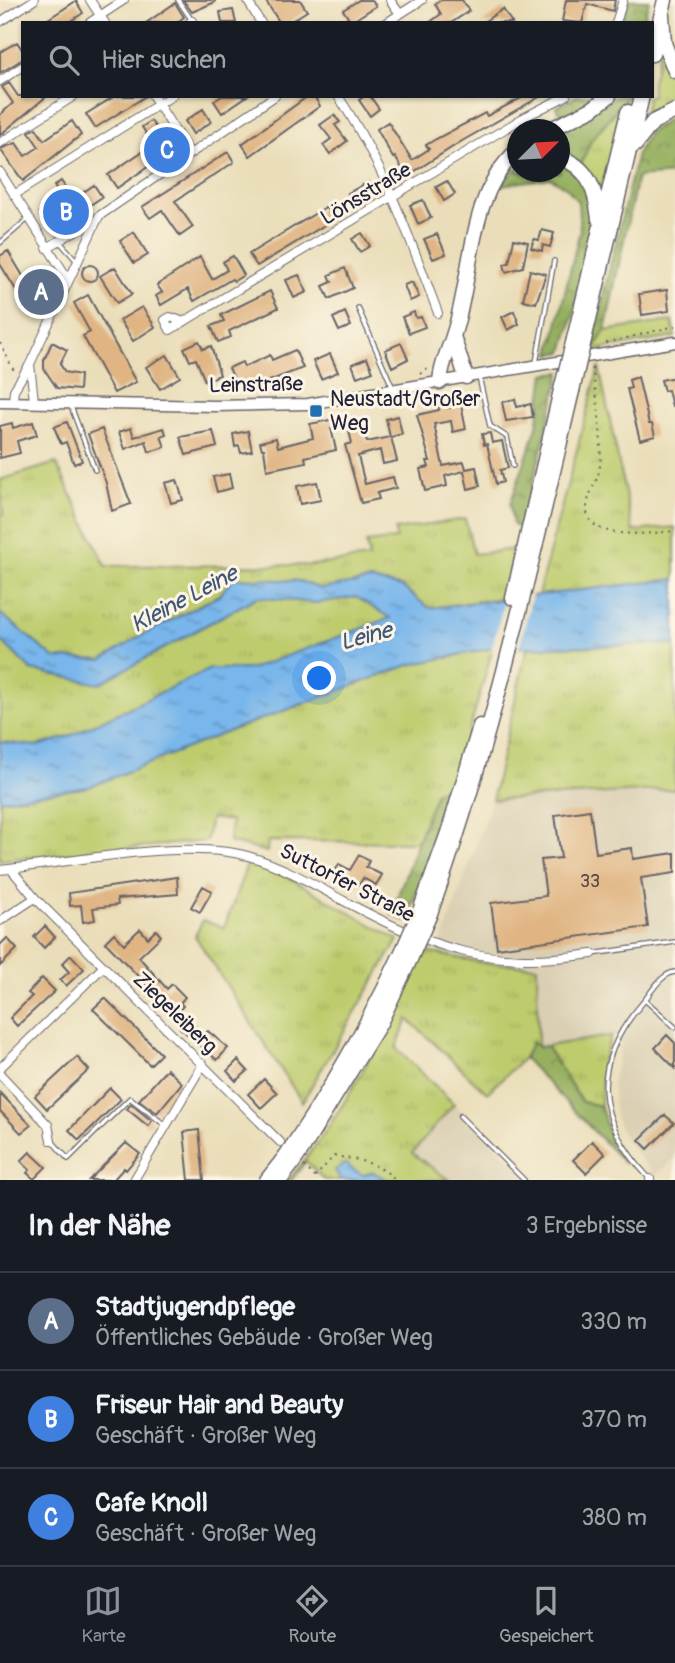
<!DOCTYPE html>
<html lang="de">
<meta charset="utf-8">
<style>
body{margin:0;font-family:Pangolin,sans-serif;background:#20242c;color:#f1f3f6}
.compass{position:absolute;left:507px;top:119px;width:63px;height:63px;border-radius:50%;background:#171b24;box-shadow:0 2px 5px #0004;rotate:66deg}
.you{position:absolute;left:320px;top:679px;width:24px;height:24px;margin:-18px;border:5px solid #fff;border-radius:50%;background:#1a73e8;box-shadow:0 0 0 10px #1a73e833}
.badge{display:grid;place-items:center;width:46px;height:46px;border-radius:50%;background:#8c9099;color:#fff;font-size:23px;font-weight:700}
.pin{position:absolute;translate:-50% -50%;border:4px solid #fff;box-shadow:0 2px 7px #0006}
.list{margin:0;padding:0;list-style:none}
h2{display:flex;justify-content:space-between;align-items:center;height:91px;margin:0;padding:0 28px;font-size:30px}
h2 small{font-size:23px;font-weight:400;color:#9ea1a6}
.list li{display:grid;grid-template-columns:46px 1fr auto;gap:21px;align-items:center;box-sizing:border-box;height:98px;padding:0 28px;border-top:2px solid #363941}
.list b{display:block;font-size:26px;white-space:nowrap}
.list p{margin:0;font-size:23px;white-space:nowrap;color:#9ea1a6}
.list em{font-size:23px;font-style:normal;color:#9ea1a6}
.icon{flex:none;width:38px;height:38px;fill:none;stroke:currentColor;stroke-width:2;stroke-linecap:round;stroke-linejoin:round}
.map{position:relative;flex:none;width:675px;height:1180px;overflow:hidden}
.search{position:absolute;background:#171b24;box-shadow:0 2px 5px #0004;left:21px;right:21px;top:21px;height:77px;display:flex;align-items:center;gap:18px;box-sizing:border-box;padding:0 24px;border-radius:0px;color:#9ea1a6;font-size:26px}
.sheet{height:385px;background:#171b24}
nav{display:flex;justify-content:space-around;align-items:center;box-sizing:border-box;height:98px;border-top:2px solid #363941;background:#171b24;font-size:19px;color:#9ea1a6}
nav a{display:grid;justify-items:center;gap:4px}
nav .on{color:#8c9099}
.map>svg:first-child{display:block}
</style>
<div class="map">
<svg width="675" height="1180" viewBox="0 0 675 1180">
<defs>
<pattern id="grass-tufts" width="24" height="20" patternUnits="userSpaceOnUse" patternTransform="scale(1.75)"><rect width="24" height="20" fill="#becc6d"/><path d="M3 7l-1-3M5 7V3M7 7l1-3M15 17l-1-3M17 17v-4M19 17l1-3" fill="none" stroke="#a3af5f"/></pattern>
<pattern id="forest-crowns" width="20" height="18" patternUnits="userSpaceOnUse" patternTransform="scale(1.75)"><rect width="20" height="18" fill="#96b060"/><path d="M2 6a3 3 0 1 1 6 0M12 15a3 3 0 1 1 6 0" fill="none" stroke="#7a8f50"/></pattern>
<pattern id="water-ripples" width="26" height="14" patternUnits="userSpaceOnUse" patternTransform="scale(1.75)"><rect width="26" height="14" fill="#78b6eb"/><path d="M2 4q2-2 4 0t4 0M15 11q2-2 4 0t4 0" fill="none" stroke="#6294c0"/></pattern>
</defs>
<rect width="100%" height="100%" fill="#fcf5e5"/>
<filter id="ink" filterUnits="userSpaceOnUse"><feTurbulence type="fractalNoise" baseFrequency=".0143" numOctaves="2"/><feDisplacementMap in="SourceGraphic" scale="14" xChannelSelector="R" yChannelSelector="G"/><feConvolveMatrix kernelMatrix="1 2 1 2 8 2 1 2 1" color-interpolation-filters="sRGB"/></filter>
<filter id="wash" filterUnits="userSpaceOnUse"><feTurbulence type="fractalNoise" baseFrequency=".00686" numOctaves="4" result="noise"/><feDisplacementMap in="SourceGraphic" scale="28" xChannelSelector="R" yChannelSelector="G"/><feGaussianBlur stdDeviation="1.57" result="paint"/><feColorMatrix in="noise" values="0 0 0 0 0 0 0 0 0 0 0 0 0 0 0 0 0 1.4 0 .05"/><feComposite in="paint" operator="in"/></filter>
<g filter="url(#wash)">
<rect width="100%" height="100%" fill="#eadeba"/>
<path fill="#dacfb2" d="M675 789V1158L655 1177 624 1138 615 1117 612 1083 622 1040 611 1036 538 1047 536 966 484 963 437 954 492 800Z
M454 1104 531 1180H449L411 1153Z"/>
<path fill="url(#grass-tufts)" stroke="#707754" stroke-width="2" d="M660 50 675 77V106L641 125 648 96H652V81Z
M627 98 603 199 598 183 581 164 591 140Z
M672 321 675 337 589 351 605 331Z
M599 367 633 531 675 527V579L538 595Z
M56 463 106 566 313 565 369 558 366 543 396 539 395 530 465 519 474 554 516 549 504 598 429 608 402 587 371 580 321 590 300 581 234 578 220 594 139 637 103 660 54 658 0 613V517L3 515 0 480Z
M257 597 316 603 356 597 391 618 251 669H210L68 737 37 746 0 742V639L31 670 146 658Z
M675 644V789L492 800 527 648Z
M493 648 454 784 436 792 417 842 268 841 267 852 229 842 231 821 211 818 206 841 0 860V800L89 787 237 728 409 665Z
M248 862 286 876 398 940 302 1102 195 936 203 920 224 928Z
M422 951 484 963 537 966 538 1047 532 1042 524 1058 487 1093 408 1019 396 1048 454 1104 412 1153 449 1180H324L306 1161 292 1180H288C345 1114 386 1030 422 951Z
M611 1036 602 1065 601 1106 582 1102 546 1046Z"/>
<path fill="url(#forest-crowns)" stroke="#5c694e" stroke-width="2" d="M629 0H649L643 23H621Z
M577 96H603L563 118 556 107Z
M617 96H627L591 140 581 164 560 154V131Z
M675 115V174L637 177 605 331 595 347H591L637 154 648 133Z
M560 163C575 171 593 190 595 208 599 239 572 318 563 352L550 354 580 230 578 202 567 188 550 178 500 185 517 168 518 172H560Z
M561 372 521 530 513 524 510 504 537 427 545 374Z
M454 784 407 922 391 914 436 792Z
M532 1042 538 1047 546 1046 582 1102 601 1106 609 1136 625 1164 524 1058Z"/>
<path fill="url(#water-ripples)" stroke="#4d6c93" stroke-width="2" d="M233 578 300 581 321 589 371 580 402 587 429 608 675 579V644L493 648 409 665 237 728 89 787 0 800V742L37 746 68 737 210 669H251L390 618 356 597 316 603 257 597 99 684 31 670 0 639V613L54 658 102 660 139 637 220 595Z
M345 1164 363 1175 373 1172 388 1180H341L335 1170Z"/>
<path fill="#eadeba" d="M533 592 518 652H491L506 594Z"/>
<g id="blocks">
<path fill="#e0b583" d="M183 0H215V2L192 12Z
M265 0H300L307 11 288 23H280Z
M359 0H372L376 6 351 22 343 10Z
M441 0H462L469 11 451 23H429L441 14 435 4Z
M566 0H615L613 11 587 4 582 23 562 21Z
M76 1 83 13 68 23H42Z
M175 3 184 17 176 23H146Z
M503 9 512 23H482Z
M233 10 236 23H222L220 12Z
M17 42 23 51V59L0 73V52Z
M9 83 18 96H47L0 135V115L13 103 2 87Z
M115 96H146L95 128 86 114Z
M222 96H247L222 113 214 101Z
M308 96H314L320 106 250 156 242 144Z
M365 96H370L379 109 370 116 359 100Z
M525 96H541L462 141 407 176 395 157 393 158 377 129 388 122 412 160 429 149 426 145 436 139 485 113 487 116Z
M203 109 211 122 193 134 185 121Z
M334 115 340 122 335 125 347 141 330 154 323 145 331 139 320 125Z
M72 121 81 135 23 181 0 149 16 143 25 156 39 147 29 132 36 128 44 140Z
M151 121 172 150 117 188 108 175 153 144 142 127Z
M228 152 234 162 175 201 193 227 180 236 162 210 150 218 142 207Z
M61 181 72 197 75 198 94 185 102 197 83 210 80 205 50 226 40 212 61 197 54 186Z
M447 181 455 194 444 201 436 187Z
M368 182 375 194 356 206 348 193Z
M423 200 431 218 418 224 410 205Z
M326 207 333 220 257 266 249 254Z
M542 230 554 233 550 247 543 245 542 251 531 248 534 239 539 240Z
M134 232 148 255 134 263 120 241Z
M362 233 370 246 360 252 352 239Z
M437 234 446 254 433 259 424 239Z
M514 239 528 242 523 267 506 272 504 264 509 263Z
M8 251 29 286 18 293 0 264V256Z
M233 256 244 275 234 281 232 279 194 301 188 289 161 305 156 296 162 292 157 285 200 257 212 279 227 270 223 262Z
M82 273a8 8 0 1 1 16 0a8 8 0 1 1-16 0Z
M115 267 132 294 117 303 100 276Z
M345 268 353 288 329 299 323 286 332 282 329 275Z
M530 270 546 274 536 303 523 300Z
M40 275 55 280 42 310 28 304Z
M299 275 307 292 294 298 286 280Z
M412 282 419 297 410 301 404 285Z
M667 290 669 311 642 315 639 294Z
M270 291 278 308 229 331 231 337 218 342 211 326 224 321 221 315Z
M88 295 136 382 114 393 83 336 90 332 74 303Z
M142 307 155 327 133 341 120 320Z
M514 311 519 324 508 330 502 317Z
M345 312 351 326 339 331 333 318Z
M414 312 416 318 421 317 425 327 409 333 402 317Z
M199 341 203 349 211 346 220 375 205 381 196 359 190 361 184 348Z
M52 342 67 350 60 364 65 372 80 375 79 390 57 388 44 369V360Z
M401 343 408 359 392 367 385 350Z
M295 350 303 368 253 387 251 382 238 388 229 368 242 362 244 367 270 355 272 360Z
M330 354 338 372 321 379 313 361Z
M167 355 180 377 160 389 146 367Z
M367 358 373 371 357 377 352 364Z
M638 377 649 424H652L655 436 640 440 627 389 631 388 629 380Z
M675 377V406H672L668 390 664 391 661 380Z
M446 396 448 408 461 405 466 429 453 432 451 421 434 424 443 466 464 462 466 469 476 467 480 486 468 489 464 471 445 476 447 486 425 491 420 469 429 467 427 461H430L417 415 439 410 437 398Z
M515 399 517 407 531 404 533 417 506 421 502 402Z
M398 416 402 434 391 437 397 461 383 464 380 450 358 456 365 484 393 477 396 488 377 493 379 499 361 503 345 445 352 443 348 427 362 423 367 442 390 437 386 419Z
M345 417 347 425 331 428 336 450 305 457 306 462 267 470 264 449H262L260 442 276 438 278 447 313 438 310 424Z
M33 422 37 435 17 441 20 453 0 458V426L12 423 13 428Z
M67 422 82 461 74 464 66 442 61 444 54 427Z
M131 428 134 437 164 428 166 434 161 436 165 447 149 452 146 441 125 449 119 432Z
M102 429 131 504 112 511 106 483 88 434Z
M213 431 217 447 186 455 180 437Z
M248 431 252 451 241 453 239 446 235 447 233 434Z
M490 433 492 443 502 441 508 468 500 470 503 482 496 484 487 444 484 445 482 434Z
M229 474 232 488 217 492 213 477Z
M177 480 183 500 171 503 165 483Z
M317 482 321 500 300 504 297 486Z
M590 810 596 853 632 848 633 859 675 853V873L641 878 648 927 497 948 491 903 546 896 541 860 561 858 555 815Z
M359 855 369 861 366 867 382 875 376 885 363 878 359 885 335 871 339 864 350 870Z
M177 877 178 894 117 899 118 905 93 908 95 920 83 922 81 905 70 906 69 893Z
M203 886 212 891 200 912 191 907Z
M45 926 55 937 44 948 34 937Z
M140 929 148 938 156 930 161 936 139 957 167 989 172 984 185 997 180 1003 183 1006 179 1010 204 1035 208 1031 228 1048 217 1060 180 1028 183 1025 165 1008 167 1006 105 942 114 933 124 944Z
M7 938 17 949 0 966V945Z
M71 955 84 969 66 986 60 980 69 972 62 964Z
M42 978 55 991 17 1026 10 1018 32 996 28 993Z
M105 998 161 1054 150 1065 93 1009Z
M667 1035 675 1043V1068L655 1048Z
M77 1057 89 1070 47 1109 35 1096Z
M238 1060 248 1071 236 1081 227 1071Z
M167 1069 182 1083 157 1113 139 1100Z
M264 1079 277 1093 261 1108 248 1094Z
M110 1088 121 1099 79 1140 69 1130Z
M0 1093 31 1125 21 1133 0 1111Z
M131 1104 152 1121 148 1126 127 1109Z
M665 1115 674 1123 648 1149 639 1140Z
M199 1130 204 1180H189L184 1132Z
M592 1141 605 1154 586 1173 573 1160Z
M126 1143 140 1154 126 1170 124 1168 113 1180H89Z
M30 1152 46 1167 34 1179 27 1173 30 1170 21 1161Z"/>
</g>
</g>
<g filter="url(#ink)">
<use href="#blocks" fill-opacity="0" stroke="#686467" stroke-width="2"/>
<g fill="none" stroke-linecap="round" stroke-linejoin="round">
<defs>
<path id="lane" d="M178 0 191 19
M60 242 76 260
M0 243 29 218
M358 308 392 386
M536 363 554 261
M479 377 490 426 507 437 513 466
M70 404 95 470
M592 954 675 942
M645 1000 675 1027
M460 1116 524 1180
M51 1140 68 1159 130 1098 165 1125
M649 1178C594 1119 589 1063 644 1001 652 991 661 974 675 972"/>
<path id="street" d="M90 0 105 23
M247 0 261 23
M390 0 400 14
M0 22 34 0
M89 23 124 0
M189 23 192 21
M386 23 422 0
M616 23 623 0
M0 81 23 66
M153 96 190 154
M338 96C383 163 410 238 438 313
M0 143 74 96
M0 172 68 279
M14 195 172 96
M47 248 85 225 94 224
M184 322 170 317 165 320 170 330 523 118 566 96
M30 364 34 401
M13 401 14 390 30 364 99 216 275 96
M11 869 35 898 280 1142
M0 870C67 863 186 838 248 856 283 866 313 884 344 901 437 950 487 969 592 954
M0 921 35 898
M0 1068 103 967
M0 1074 48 1125 51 1140
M650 1179V1180
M134 1180 203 1064"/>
<path id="secondary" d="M0 402 215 406 308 404 675 342"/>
<path id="highway" d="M662 15 664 43 675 71
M652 54 665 0
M549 130 592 109 609 96
M635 145 653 122 675 111
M560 158C589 166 596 192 599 219
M453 336 466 377
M574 339 628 112
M584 340 642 96
M440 382C441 364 448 352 453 336 474 276 466 195 518 150
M513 598 561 390
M420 911 450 827 480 726
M429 916C491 745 530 568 572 391
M294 1144C336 1081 372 1017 404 948
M301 1151 380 1023 411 957
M267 1180 285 1157
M280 1180 292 1164"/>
</defs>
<use href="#lane" stroke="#686467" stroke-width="6"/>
<use href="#street" stroke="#686467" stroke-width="10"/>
<use href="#secondary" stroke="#686467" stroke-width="13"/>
<use href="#highway" stroke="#686467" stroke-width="17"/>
<path stroke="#686467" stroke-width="2" stroke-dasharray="2 5" stroke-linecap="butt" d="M0 343 15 373
M606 343 675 326
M592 368C597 399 603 434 600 465 599 479 591 488 588 501 577 544 652 533 675 531
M420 374 430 367
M304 1166 318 1180
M315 1177 334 1156C359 1160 377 1162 396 1180"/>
<use href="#lane" stroke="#fff" stroke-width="3.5"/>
<use href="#street" stroke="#fff" stroke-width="8"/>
<use href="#secondary" stroke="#fff" stroke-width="10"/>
<use href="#highway" stroke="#fff" stroke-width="14"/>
<defs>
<path id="highway-bridge" d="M561 390 574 339
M572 391 584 340
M404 948 420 911
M411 957 429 916
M285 1157 294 1144
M292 1164 301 1151"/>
</defs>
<use href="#highway-bridge" stroke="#686467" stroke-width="17" stroke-linecap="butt"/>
<use href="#highway-bridge" stroke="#fff" stroke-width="14"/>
</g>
</g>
<rect fill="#1f6fb2" stroke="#fcf5e5" stroke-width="2.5" x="309" y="404" width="14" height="14" rx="3.5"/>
<g text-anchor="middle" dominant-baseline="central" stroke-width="6" stroke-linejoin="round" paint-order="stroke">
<g font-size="18" fill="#52474d">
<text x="590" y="881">33</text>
</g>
<g font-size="21" fill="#22223b" stroke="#fcf5e5">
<text transform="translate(366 194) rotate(-31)">Lönsstraße</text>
<text transform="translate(256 385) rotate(-1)">Leinstraße</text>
<text transform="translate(347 883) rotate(27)">Suttorfer Straße</text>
<text transform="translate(175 1013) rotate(44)">Ziegeleiberg</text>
</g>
<g font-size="21" fill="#22223b" stroke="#fcf5e5" text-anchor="start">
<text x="330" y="399">Neustadt/Großer<tspan x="330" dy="24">Weg</tspan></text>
</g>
<g font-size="23" font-style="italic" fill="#405679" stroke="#fcf5e5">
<text transform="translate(184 599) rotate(-28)">Kleine Leine</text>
<text transform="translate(366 636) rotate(-15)">Leine</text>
</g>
</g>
</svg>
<svg class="compass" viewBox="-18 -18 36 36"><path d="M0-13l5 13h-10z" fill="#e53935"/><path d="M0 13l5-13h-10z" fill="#9ea1a6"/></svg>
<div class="you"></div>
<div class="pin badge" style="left:41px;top:292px;background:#5c6f8a">A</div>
<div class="pin badge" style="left:66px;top:212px;background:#3f7fe0">B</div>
<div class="pin badge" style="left:167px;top:150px;background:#3f7fe0">C</div>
<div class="search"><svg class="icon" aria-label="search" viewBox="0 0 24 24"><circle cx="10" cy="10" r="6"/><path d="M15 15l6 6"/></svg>Hier suchen</div>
</div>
<section class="sheet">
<h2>In der Nähe<small>3 Ergebnisse</small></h2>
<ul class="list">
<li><span class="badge" style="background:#5c6f8a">A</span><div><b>Stadtjugendpflege</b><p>Öffentliches Gebäude · Großer Weg</p></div><em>330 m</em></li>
<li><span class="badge" style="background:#3f7fe0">B</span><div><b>Friseur Hair and Beauty</b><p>Geschäft · Großer Weg</p></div><em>370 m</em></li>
<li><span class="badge" style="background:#3f7fe0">C</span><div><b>Cafe Knoll</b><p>Geschäft · Großer Weg</p></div><em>380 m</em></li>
</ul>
</section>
<nav>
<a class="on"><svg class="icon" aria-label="map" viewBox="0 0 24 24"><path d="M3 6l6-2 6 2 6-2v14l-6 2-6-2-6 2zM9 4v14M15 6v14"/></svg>Karte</a>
<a><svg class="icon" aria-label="directions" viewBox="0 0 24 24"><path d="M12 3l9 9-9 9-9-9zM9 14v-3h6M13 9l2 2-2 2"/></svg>Route</a>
<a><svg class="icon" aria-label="saved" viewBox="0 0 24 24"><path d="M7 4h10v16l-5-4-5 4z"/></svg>Gespeichert</a>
</nav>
